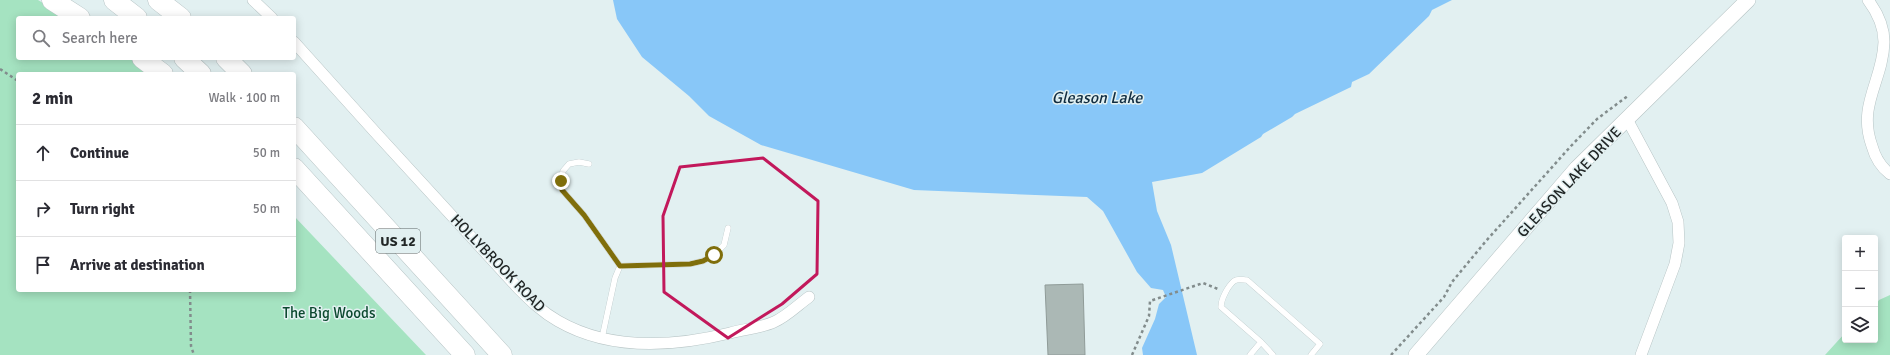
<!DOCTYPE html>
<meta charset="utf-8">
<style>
body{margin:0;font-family:Signika,sans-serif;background:#f2f2f3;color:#2b2b33}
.controls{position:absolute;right:12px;bottom:12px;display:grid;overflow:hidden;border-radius:4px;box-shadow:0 2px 10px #0003}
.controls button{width:36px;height:36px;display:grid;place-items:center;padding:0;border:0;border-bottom:1px solid #e1e1e2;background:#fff;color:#2b2b33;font:20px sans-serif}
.stop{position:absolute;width:12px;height:12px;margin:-9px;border:3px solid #7f6e0b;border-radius:50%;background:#fff}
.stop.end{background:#7f6e0b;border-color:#fff;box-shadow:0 1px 4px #0008}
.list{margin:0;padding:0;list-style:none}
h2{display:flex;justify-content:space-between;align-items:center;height:52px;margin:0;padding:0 16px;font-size:17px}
h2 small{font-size:13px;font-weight:400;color:#7c7c81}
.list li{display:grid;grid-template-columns:26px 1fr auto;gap:12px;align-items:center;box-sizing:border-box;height:56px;padding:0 16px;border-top:1px solid #e1e1e2}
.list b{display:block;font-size:15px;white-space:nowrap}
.list em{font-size:13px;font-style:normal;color:#7c7c81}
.icon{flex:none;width:22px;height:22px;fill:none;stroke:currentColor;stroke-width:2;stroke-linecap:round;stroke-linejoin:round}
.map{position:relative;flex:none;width:1890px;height:355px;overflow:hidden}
.search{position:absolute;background:#fff;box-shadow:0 2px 10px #0003;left:16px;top:16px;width:280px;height:44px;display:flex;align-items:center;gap:10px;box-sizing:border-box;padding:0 14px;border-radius:4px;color:#7c7c81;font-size:15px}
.panel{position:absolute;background:#fff;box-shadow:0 2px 10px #0003;left:16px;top:72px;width:280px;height:220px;border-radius:4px}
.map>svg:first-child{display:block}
</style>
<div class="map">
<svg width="1890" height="355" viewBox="0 0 1890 355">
<rect width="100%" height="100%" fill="#e2f0f1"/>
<path fill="#a5e3c1" d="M0 0H38L68 18H18V58H131L152 74H18V290H294V216L426 355H0Z
M1890 295V355H1825L1845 333V340H1875V306L1879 300Z"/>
<path fill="#88c7f8" d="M613 0H1452L1432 10 1429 16 1369 74 1352 82 1351 87 1295 114 1292 117 1263 134 1261 137 1202 173 1152 182 1157 211 1171 245 1197 355H1143L1142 348 1155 319 1159 304 1166 297 1163 290 1151 288 1137 272 1103 211 1087 197 914 190 761 145 709 116 689 96 642 57 617 19Z"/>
<path fill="#abb8b5" stroke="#8f9b98" d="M1083 284 1085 355H1048L1045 285Z"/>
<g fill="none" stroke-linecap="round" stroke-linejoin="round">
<defs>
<path id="lane" d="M589 164 579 162 569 164 563 171 561 181 562 190 584 215 620 266 690 264 703 261 714 255 724 245 728 228
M602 338 615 278 620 266
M1250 355 1261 342
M1273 355 1261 342 1221 307C1221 299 1228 286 1234 281 1238 278 1243 280 1247 280L1320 344 1311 355"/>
<path id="street" d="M253 0 272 18
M1868 0C1877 12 1884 27 1884 42 1883 81 1857 105 1872 146 1875 157 1881 167 1890 174
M294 42 375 132 518 288C530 300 542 312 558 321 610 351 673 347 730 333 744 329 761 328 774 322 786 317 798 305 809 297
M1627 119 1672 203 1678 222 1679 243 1675 264 1641 355"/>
<path id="secondary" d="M1416 355 1577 168 1748 0"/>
<path id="highway" d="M52 0 80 18
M114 0 137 18
M158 0 181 18
M142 58 163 74
M184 58 201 74
M226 58 242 74
M294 127 502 355
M294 168 465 355"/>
</defs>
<use href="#lane" stroke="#b7c4c5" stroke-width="6"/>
<use href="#street" stroke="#b7c4c5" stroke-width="12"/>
<use href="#secondary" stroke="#b7c4c5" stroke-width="16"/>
<use href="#highway" stroke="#b7c4c5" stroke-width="21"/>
<path stroke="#828c8c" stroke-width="2.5" stroke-dasharray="3 3" stroke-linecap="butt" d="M0 69 18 81
M190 290 191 346 194 355
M1132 355 1149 316 1150 301 1203 283 1218 289
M1391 355 1444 297 1452 282 1486 241 1571 146 1597 119 1629 95"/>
<use href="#lane" stroke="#fff" stroke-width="5.5"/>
<use href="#street" stroke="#fff" stroke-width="11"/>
<use href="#secondary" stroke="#fff" stroke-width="15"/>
<use href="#highway" stroke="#fff" stroke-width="20"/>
</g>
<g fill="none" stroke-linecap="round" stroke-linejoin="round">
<path stroke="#7f6e0b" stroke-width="5" d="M561 181 562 190 584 215 620 266 690 264 703 261 714 255"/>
</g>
<path fill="none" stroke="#c2185b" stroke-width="3" stroke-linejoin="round" d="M763 158 818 201 817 274 782 304 728 338 664 292 663 216 680 167Z"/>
<g text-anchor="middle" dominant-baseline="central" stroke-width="3" stroke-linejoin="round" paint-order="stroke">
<rect fill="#e2f0f1" stroke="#5b6363" stroke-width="1" x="376" y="229" width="44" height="24" rx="3"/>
<g font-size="14" font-weight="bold" fill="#212626">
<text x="398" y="241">US 12</text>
</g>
<g font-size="15" fill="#212626" stroke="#e2f0f1">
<text transform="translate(1569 182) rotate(-47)">GLEASON LAKE DRIVE</text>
<text transform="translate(498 263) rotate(46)">HOLLYBROOK ROAD</text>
</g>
<g font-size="15" fill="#0c492f" stroke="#e2f0f1">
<text x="329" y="313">The Big Woods</text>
</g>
<g font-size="16" font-style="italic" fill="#112d41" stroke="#e2f0f1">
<text x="1097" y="98">Gleason Lake</text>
</g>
</g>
</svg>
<div class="controls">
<button>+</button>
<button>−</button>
<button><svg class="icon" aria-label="layers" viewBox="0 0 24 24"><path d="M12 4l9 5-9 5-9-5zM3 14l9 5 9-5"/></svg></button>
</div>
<div class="stop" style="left:714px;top:255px"></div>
<div class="stop end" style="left:561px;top:181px"></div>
<div class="search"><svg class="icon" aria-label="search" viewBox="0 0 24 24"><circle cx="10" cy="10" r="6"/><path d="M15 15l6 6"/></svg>Search here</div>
<section class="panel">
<h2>2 min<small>Walk · 100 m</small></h2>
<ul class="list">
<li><svg class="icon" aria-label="ahead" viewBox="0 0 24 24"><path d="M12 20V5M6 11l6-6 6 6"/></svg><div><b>Continue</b></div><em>50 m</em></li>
<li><svg class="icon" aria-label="right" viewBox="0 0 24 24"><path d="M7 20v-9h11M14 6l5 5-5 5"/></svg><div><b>Turn right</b></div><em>50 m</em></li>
<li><svg class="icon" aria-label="arrive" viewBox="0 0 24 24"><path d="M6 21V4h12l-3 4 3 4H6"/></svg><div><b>Arrive at destination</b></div></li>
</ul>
</section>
</div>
